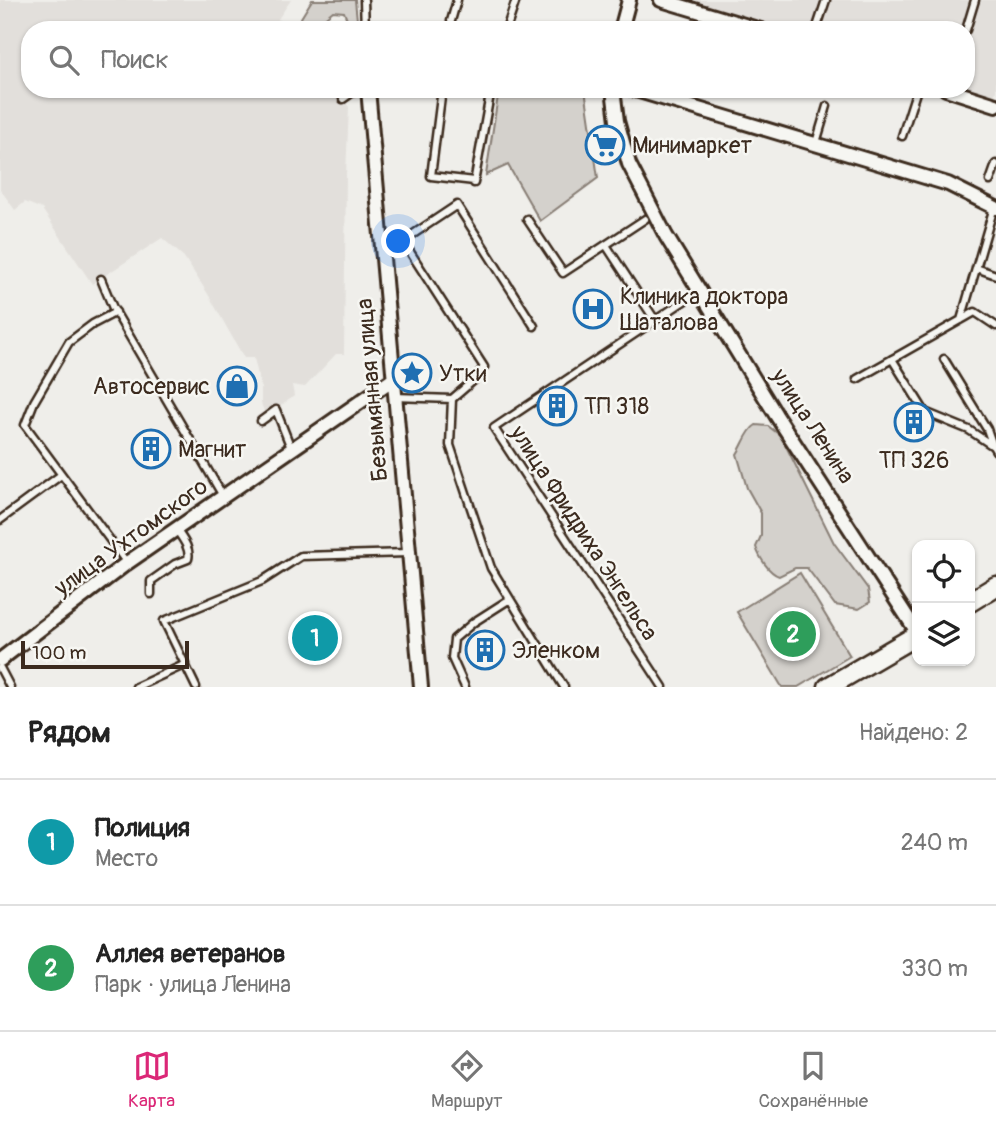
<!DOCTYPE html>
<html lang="ru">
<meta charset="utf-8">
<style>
body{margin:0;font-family:Pangolin,sans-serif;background:#f2f2f2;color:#222}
.controls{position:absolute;right:21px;bottom:21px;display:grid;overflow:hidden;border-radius:14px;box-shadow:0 2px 5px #0004}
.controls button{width:63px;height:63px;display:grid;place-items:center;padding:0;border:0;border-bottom:2px solid #e0e0e0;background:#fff;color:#222;font:35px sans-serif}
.scale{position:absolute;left:21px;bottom:18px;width:168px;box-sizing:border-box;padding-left:7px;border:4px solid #3b2a1e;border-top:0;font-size:19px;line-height:24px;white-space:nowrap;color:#3b2a1e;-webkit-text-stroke:5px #f6f6f2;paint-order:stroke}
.you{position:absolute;left:399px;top:242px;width:24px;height:24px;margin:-18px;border:5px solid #fff;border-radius:50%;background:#1a73e8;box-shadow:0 0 0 10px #1a73e833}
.badge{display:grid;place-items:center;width:46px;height:46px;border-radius:50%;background:#db2777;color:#fff;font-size:23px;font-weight:700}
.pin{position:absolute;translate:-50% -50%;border:4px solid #fff;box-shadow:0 2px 7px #0006}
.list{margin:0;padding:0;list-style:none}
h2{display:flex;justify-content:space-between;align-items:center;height:91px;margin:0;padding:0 28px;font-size:30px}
h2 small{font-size:23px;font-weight:400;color:#767676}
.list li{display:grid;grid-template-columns:46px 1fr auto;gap:21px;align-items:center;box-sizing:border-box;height:126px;padding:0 28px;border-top:2px solid #e0e0e0}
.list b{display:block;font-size:26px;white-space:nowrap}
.list p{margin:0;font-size:23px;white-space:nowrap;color:#767676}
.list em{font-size:23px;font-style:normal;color:#767676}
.icon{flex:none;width:38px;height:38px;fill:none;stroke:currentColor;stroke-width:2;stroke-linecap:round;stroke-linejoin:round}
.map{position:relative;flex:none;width:996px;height:687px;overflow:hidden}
.search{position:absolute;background:#fff;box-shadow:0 2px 5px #0004;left:21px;right:21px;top:21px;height:77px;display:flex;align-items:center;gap:18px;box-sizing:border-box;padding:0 24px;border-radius:28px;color:#767676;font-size:26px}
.sheet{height:343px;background:#fff}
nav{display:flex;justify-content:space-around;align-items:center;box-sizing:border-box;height:98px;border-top:2px solid #e0e0e0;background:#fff;font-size:19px;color:#767676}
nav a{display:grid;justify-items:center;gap:4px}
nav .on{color:#db2777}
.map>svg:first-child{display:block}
</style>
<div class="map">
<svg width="996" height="687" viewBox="0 0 996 687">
<rect width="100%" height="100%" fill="#efeeea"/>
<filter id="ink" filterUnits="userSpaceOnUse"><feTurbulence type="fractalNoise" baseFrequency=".0143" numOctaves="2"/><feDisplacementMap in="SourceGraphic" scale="14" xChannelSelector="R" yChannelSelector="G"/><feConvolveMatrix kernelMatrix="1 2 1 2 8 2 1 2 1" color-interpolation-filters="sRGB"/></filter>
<g filter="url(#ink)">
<path fill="#e2dfdb" d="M0 0H291L278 19 287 30H30V89H336L349 107 346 174 344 354H336L305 387 292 385 294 396 266 417 261 403V388L254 358H244L208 294 184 257 162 238 92 284 42 209 25 202 15 210 0 189Z
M694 0H996V91L993 100 966 89V30H783Z"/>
<path fill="#d4d1cc" stroke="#887e75" stroke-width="2" d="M312 0H355L358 30H351L344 12 333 11 310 30H298L296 26Z
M499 89H585L598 178 540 221 508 165 486 175Z
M756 425 768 426 781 436 834 543 868 589 870 602 859 609 835 605 807 568H795L779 576C769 573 759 557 756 547L761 536V513L747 488 737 454C743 446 747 430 756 425Z
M800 573 850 656 798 687H782L737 612Z"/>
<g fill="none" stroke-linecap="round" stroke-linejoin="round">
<defs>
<path id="lane" d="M364 0 365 30
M451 21 457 0
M506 30 516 0
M816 30 826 0
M966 30 975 0
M442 89 431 176 474 181
M343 99 357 89
M902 136 917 89
M816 143 827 106
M990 181 996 164
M474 183 491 89
M527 219 563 273 645 219
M403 241 457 205 534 326
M380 242 403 241 484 367 474 380 452 399 450 445 491 568 564 687
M606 245 655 320
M976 268 996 275
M101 279 113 308 223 496
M116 312 93 324 69 342 34 402 25 425 127 563
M961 320 994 207
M892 359 925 412 969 430 993 446 996 451
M944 359 987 429 993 446
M857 379 975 312 996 326
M395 397 452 399
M261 421 276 410 291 448
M0 520 61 475
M151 594V581L175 564 188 559C191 548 181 537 176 529
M0 668 10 687
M136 687 186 664
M196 687 164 621 262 581 301 556 408 553
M465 687 452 658 454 639 474 622 510 599
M663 687 494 428 699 291"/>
<path id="street" d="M661 0 761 30
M621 30 629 0
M368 89 421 687
M613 89 617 121 629 164 666 236 776 415 917 632
M632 89 948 184 996 208
M946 89 996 105
M0 660 127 563 392 380"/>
<path id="secondary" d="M970 602 996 586
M828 687 917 635"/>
</defs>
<use href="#lane" stroke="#3b2a1e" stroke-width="11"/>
<use href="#street" stroke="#3b2a1e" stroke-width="18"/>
<use href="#secondary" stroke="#3b2a1e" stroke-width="23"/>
<use href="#lane" stroke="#f6f6f2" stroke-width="6"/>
<use href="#street" stroke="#f6f6f2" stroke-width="12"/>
<use href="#secondary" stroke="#f6f6f2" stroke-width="18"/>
</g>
</g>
<defs>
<symbol id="supermarket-ring" viewBox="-11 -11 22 22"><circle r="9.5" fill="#f6f6f2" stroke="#1f6fb2" stroke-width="1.5"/><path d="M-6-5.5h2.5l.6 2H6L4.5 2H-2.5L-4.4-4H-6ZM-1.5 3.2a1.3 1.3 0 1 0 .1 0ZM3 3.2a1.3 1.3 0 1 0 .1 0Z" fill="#1f6fb2"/></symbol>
<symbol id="hospital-ring" viewBox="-11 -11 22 22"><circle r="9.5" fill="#f6f6f2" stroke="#1f6fb2" stroke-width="1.5"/><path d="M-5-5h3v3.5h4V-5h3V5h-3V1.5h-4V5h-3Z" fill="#1f6fb2"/></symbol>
<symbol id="sight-ring" viewBox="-11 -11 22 22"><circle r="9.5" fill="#f6f6f2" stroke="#1f6fb2" stroke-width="1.5"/><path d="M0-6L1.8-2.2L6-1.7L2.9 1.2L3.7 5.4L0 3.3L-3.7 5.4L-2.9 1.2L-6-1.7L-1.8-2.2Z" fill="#1f6fb2"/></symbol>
<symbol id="shop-ring" viewBox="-11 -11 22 22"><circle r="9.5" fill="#f6f6f2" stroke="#1f6fb2" stroke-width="1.5"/><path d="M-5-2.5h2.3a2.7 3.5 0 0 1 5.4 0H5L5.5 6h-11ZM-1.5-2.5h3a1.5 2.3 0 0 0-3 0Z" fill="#1f6fb2"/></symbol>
<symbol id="building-ring" viewBox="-11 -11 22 22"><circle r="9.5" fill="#f6f6f2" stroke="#1f6fb2" stroke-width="1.5"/><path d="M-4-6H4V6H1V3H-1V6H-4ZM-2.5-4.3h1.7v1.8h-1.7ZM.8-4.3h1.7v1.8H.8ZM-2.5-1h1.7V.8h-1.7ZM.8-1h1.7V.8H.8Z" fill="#1f6fb2"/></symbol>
</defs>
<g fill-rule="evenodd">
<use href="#supermarket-ring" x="583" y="123" width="44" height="44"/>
<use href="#hospital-ring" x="571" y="287" width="44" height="44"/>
<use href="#sight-ring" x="390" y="351" width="44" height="44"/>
<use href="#shop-ring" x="215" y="364" width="44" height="44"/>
<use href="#building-ring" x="535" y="384" width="44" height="44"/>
<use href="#building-ring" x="892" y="400" width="44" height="44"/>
<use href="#building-ring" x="129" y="427" width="44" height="44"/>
<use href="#building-ring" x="463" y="628" width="44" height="44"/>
</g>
<g text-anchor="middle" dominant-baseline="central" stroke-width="5" stroke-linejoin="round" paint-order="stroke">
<g font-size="23" fill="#3b2a1e" stroke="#f6f6f2" text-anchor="start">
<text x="632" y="145">Минимаркет</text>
<text x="620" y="296">Клиника доктора<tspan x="620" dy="26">Шаталова</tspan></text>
<text x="439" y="373">Утки</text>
<text x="210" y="386" text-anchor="end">Автосервис</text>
<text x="584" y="406">ТП 318</text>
<text x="178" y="449">Магнит</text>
<text x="914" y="460" text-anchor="middle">ТП 326</text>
<text x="512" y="650">Эленком</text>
</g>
<g font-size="23" fill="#3b2a1e" stroke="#f6f6f2">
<text transform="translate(372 390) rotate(-95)">Безымянная улица</text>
<text transform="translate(813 426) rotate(57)">улица Ленина</text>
<text transform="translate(584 533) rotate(57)">улица Фридриха Энгельса</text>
<text transform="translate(131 537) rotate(-36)">улица Ухтомского</text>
</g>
</g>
</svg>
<div class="controls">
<button><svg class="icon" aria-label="locate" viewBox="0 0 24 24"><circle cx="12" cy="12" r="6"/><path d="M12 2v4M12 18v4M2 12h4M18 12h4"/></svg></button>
<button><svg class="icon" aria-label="layers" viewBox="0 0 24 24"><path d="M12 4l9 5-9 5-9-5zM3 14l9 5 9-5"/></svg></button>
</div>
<div class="scale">100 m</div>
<div class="you"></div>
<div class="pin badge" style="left:315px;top:638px;background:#0f9aa8">1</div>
<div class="pin badge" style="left:793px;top:634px;background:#2e9e5b">2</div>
<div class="search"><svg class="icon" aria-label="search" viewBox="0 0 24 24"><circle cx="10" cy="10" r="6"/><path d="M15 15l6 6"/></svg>Поиск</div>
</div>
<section class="sheet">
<h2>Рядом<small>Найдено: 2</small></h2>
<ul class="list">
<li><span class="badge" style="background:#0f9aa8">1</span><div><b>Полиция</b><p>Место</p></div><em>240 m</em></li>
<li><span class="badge" style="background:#2e9e5b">2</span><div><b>Аллея ветеранов</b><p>Парк · улица Ленина</p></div><em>330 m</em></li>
</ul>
</section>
<nav>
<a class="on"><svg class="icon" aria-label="map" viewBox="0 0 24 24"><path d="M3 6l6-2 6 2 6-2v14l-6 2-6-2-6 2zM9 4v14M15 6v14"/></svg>Карта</a>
<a><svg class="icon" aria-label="directions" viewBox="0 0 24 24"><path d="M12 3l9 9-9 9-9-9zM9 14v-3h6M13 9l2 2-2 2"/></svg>Маршрут</a>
<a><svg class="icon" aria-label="saved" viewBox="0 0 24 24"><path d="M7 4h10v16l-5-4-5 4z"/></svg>Сохранённые</a>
</nav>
